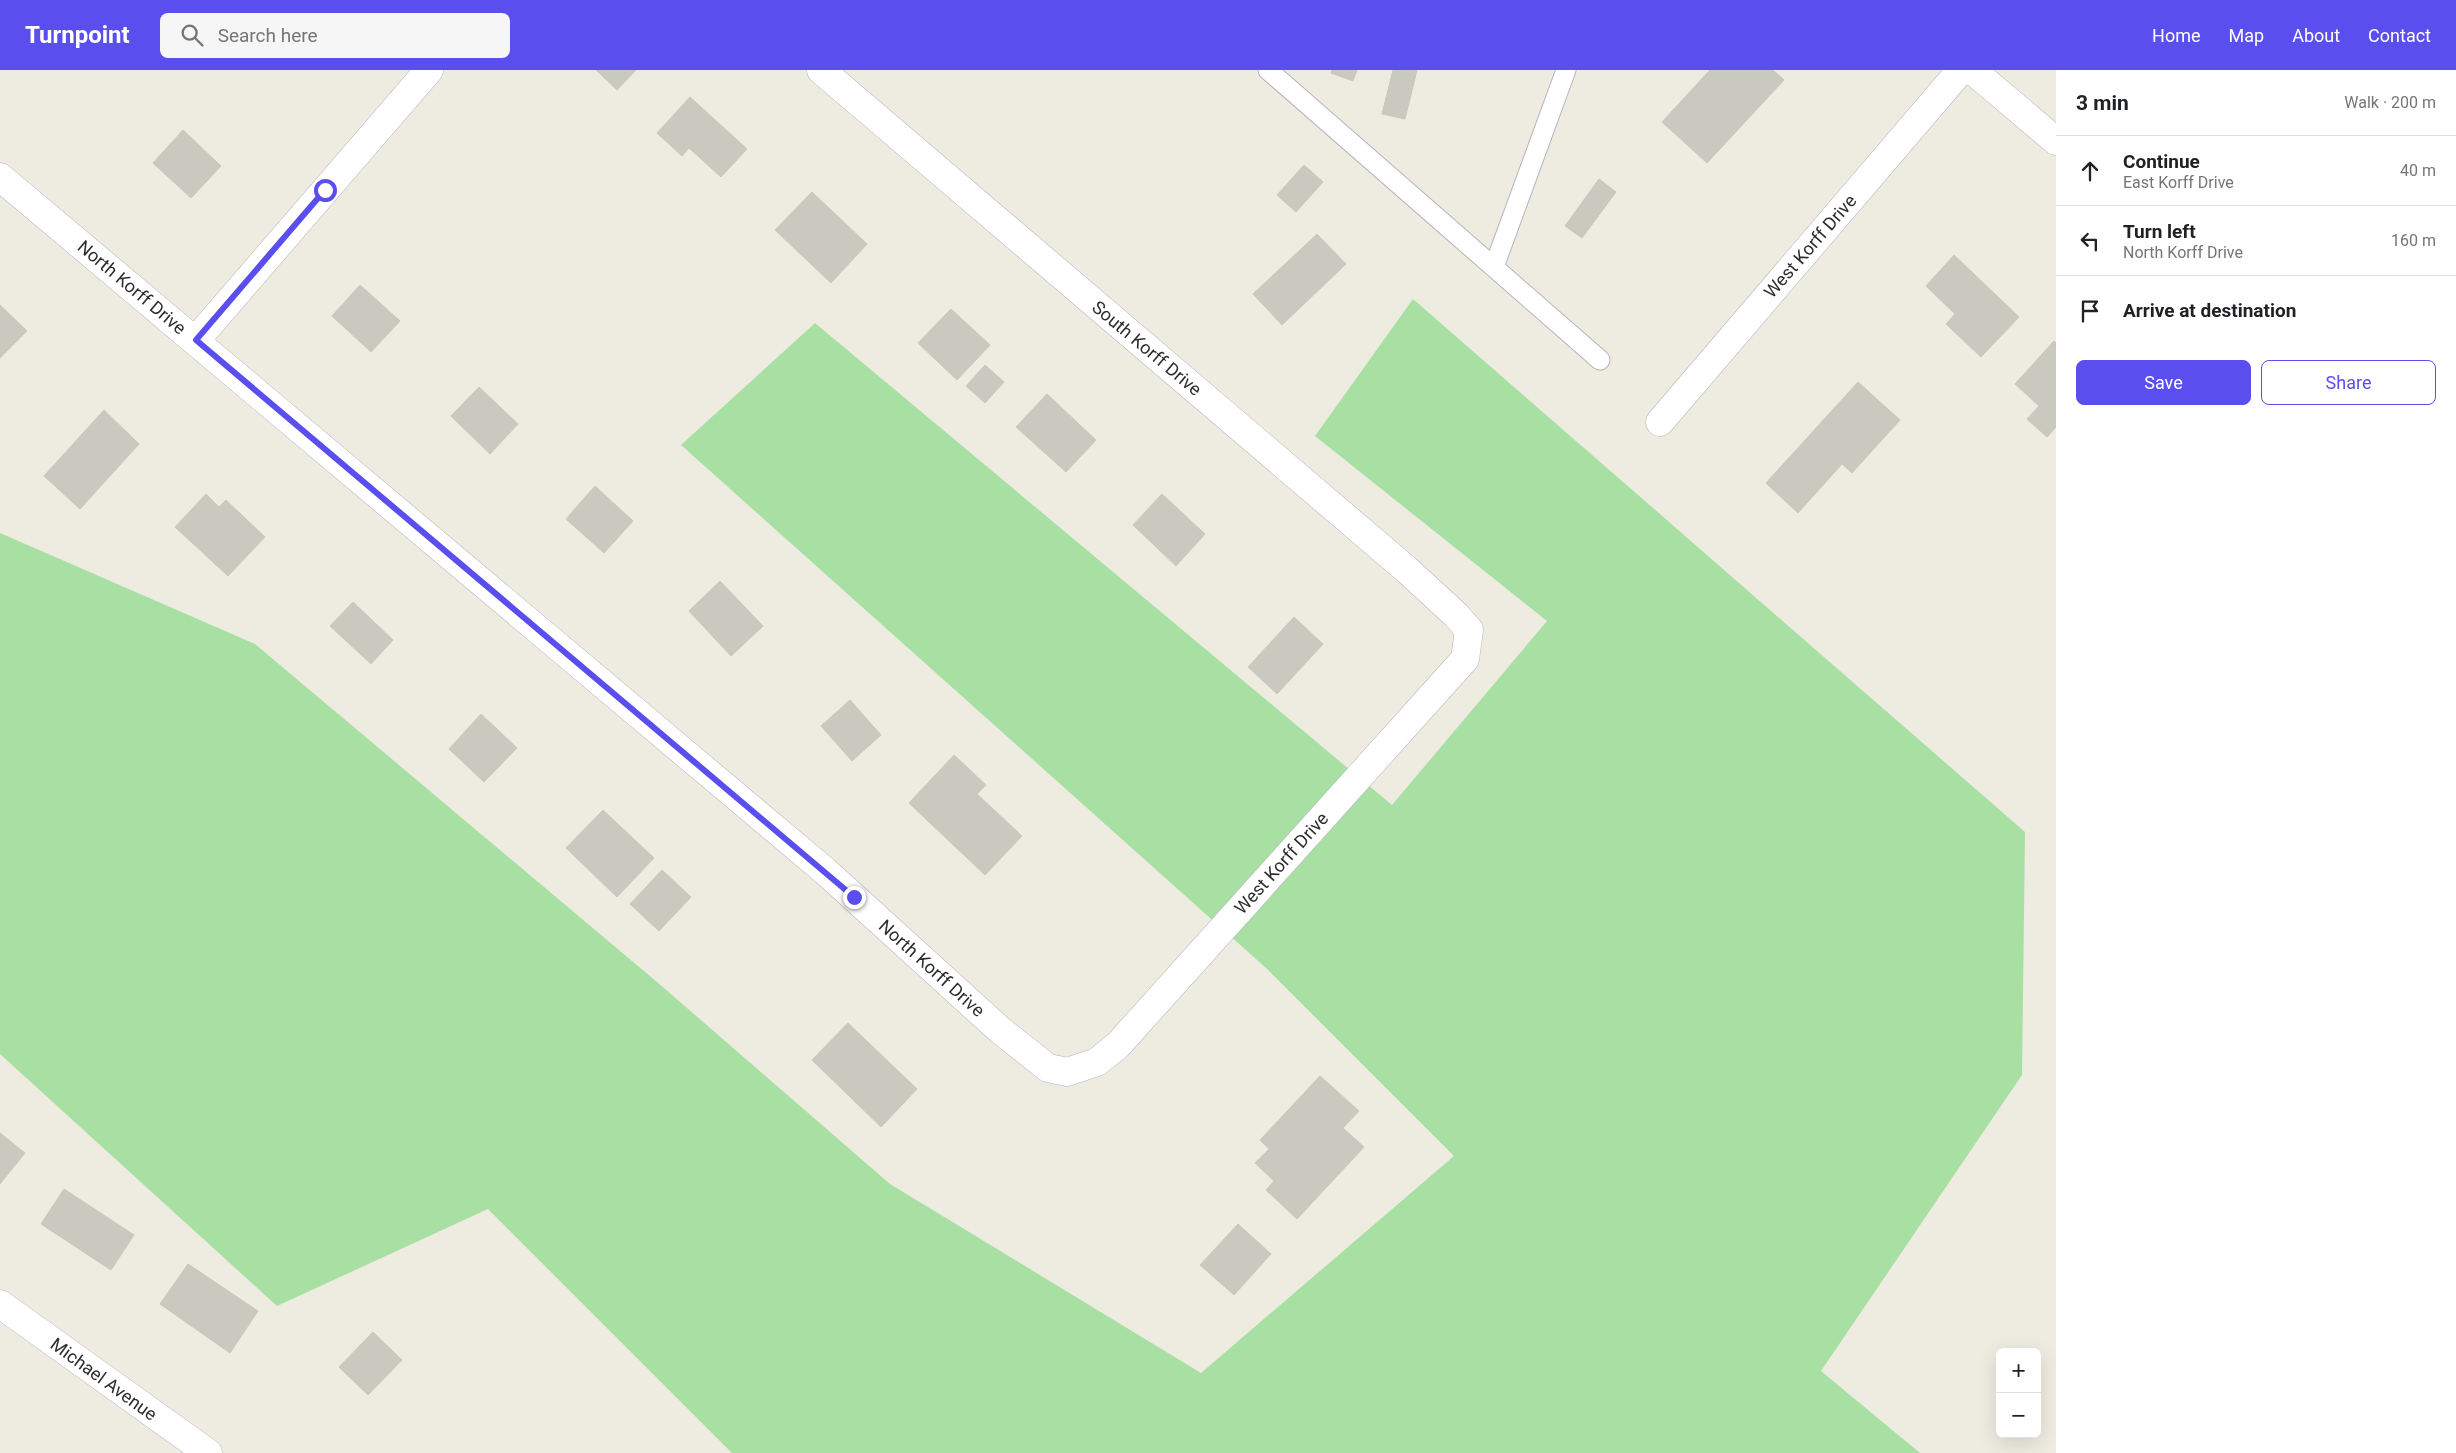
<!DOCTYPE html>
<meta charset="utf-8">
<style>
body{margin:0;font-family:Roboto,sans-serif;background:#f6f6f6;color:#202124}
.controls{position:absolute;right:15px;bottom:15px;display:grid;overflow:hidden;border-radius:8px;box-shadow:0 5px 20px #0002}
.controls button{width:45px;height:45px;display:grid;place-items:center;padding:0;border:0;border-bottom:1px solid #e0e0e0;background:#fff;color:#202124;font:25px sans-serif}
.stop{position:absolute;width:15px;height:15px;margin:-11px;border:4px solid #5a4eee;border-radius:50%;background:#fff}
.stop.end{background:#5a4eee;border-color:#fff;box-shadow:0 1px 5px #0008}
.list{margin:0;padding:0;list-style:none}
h2{display:flex;justify-content:space-between;align-items:center;height:65px;margin:0;padding:0 20px;font-size:21px}
h2 small{font-size:16px;font-weight:400;color:#757577}
.list li{display:grid;grid-template-columns:32px 1fr auto;gap:15px;align-items:center;box-sizing:border-box;height:70px;padding:0 20px;border-top:1px solid #e0e0e0}
.list b{display:block;font-size:19px;white-space:nowrap}
.list p{margin:0;font-size:16px;white-space:nowrap;color:#757577}
.list em{font-size:16px;font-style:normal;color:#757577}
.actions{display:flex;gap:10px;padding:15px 20px}
.actions a{flex:1;padding:11px 0;border:1px solid #5a4eee;border-radius:8px;text-align:center;font-size:18px;color:#5a4eee}
.actions .main{background:#5a4eee;color:#fff}
.icon{flex:none;width:28px;height:28px;fill:none;stroke:currentColor;stroke-width:2;stroke-linecap:round;stroke-linejoin:round}
.map{position:relative;flex:none;width:2056px;height:1383px;overflow:hidden}
header{display:flex;align-items:center;gap:30px;box-sizing:border-box;height:70px;padding:0 25px;background:#5a4eee;color:#fff}
header strong{font-size:24px}
nav{display:flex;gap:28px;margin-inline-start:auto;font-size:18px}
.search{width:350px;height:45px;background:#f6f6f6;display:flex;align-items:center;gap:12px;box-sizing:border-box;padding:0 18px;border-radius:8px;color:#757577;font-size:19px}
main{display:flex}
aside{flex:1;background:#fff}
.map>svg:first-child{display:block}
</style>
<header>
<strong>Turnpoint</strong>
<div class="search"><svg class="icon" aria-label="search" viewBox="0 0 24 24"><circle cx="10" cy="10" r="6"/><path d="M15 15l6 6"/></svg>Search here</div>
<nav><a>Home</a><a>Map</a><a>About</a><a>Contact</a></nav>
</header>
<main>
<div class="map">
<svg width="2056" height="1383" viewBox="0 0 2056 1383">
<rect width="100%" height="100%" fill="#eeebe1"/>
<path fill="#a7e0a2" d="M1413 229 2025 762 2022 1005 1821 1301 1920 1383H732L488 1139 277 1236 0 984V463L255 574 657 912 890 1114 1201 1303 1454 1086 1266 898 681 375 815 253 1392 735 1547 551 1315 366Z"/>
<path fill="#cac9bf" stroke="#c9c8bb" d="M596 0H636L617 20Z
M1332 0H1357L1353 11 1331 3Z
M1393 0H1417L1405 49 1382 44Z
M1710 0H1773L1784 10 1707 93 1662 52Z
M690 27 747 79 721 107 689 78 682 86 657 63Z
M183 60 221 96 191 128 153 93Z
M1304 95 1323 112 1296 142 1277 125Z
M1599 109 1616 122 1582 168 1565 156Z
M812 122 867 174 831 213 775 160Z
M1317 164 1346 194 1282 255 1253 224Z
M1954 185 2019 247 1981 287 1946 254 1955 244 1926 216Z
M360 215 400 251 371 282 332 246Z
M0 235 27 261 0 288Z
M951 239 990 275 957 310 918 273Z
M2054 271 2056 273V357L2047 367 2027 349 2039 336 2015 314Z
M985 295 1004 312 985 333 966 316Z
M1858 312 1900 350 1852 403 1842 394 1798 443 1766 413Z
M479 317 518 354 490 384 451 346Z
M1047 324 1096 370 1066 402 1016 357Z
M104 340 139 374 80 439 44 406Z
M595 416 633 451 604 483 566 449Z
M206 424 219 437 226 430 265 467 228 506 175 457Z
M1162 424 1205 464 1176 496 1133 455Z
M720 511 763 556 731 586 689 541Z
M353 532 393 570 371 594 330 556Z
M1294 547 1323 574 1277 624 1248 597Z
M850 630 881 665 852 691 821 656Z
M481 644 517 678 484 712 449 679Z
M954 685 986 715 977 724 1022 766 985 805 909 733Z
M603 740 654 788 617 827 566 778Z
M662 800 691 827 659 861 630 834Z
M848 953 917 1019 881 1057 812 990Z
M1320 1006 1359 1041 1343 1058 1364 1077 1297 1149 1266 1120 1274 1111 1255 1093 1269 1079 1260 1070Z
M0 1063 25 1083 0 1114Z
M64 1119 134 1165 111 1200 41 1154Z
M1238 1154 1271 1184 1234 1225 1200 1195Z
M188 1194 258 1241 230 1283 160 1234Z
M373 1262 402 1290 368 1325 339 1297Z"/>
<g fill="none" stroke-linecap="round" stroke-linejoin="round">
<defs>
<path id="lane" d="M1268 0 1600 290
M1494 197 1566 0"/>
<path id="street" d="M1972 0 2056 71
M0 107 825 801 1000 960 1048 998 1067 1002 1097 992 1118 975 1465 589 1469 560 1456 545 1406 499 821 0
M196 270 429 0
M1660 352 1961 0
M0 1234 208 1383"/>
</defs>
<use href="#lane" stroke="#b5b4bf" stroke-width="21"/>
<use href="#street" stroke="#b5b4bf" stroke-width="29"/>
<use href="#lane" stroke="#fff" stroke-width="19"/>
<use href="#street" stroke="#fff" stroke-width="28"/>
</g>
<g fill="none" stroke-linecap="round" stroke-linejoin="round">
<path stroke="#5a4eee" stroke-width="6" d="M325 120 196 270 854 827"/>
</g>
<g text-anchor="middle" dominant-baseline="central" stroke-width="5" stroke-linejoin="round" paint-order="stroke">
<g font-size="18" fill="#2d2d2d" stroke="#fff">
<text transform="translate(1810 176) rotate(-49)">West Korff Drive</text>
<text transform="translate(132 217) rotate(40)">North Korff Drive</text>
<text transform="translate(1147 278) rotate(40)">South Korff Drive</text>
<text transform="translate(1281 793) rotate(-48)">West Korff Drive</text>
<text transform="translate(932 898) rotate(42)">North Korff Drive</text>
<text transform="translate(104 1309) rotate(36)">Michael Avenue</text>
</g>
</g>
</svg>
<div class="controls">
<button>+</button>
<button>−</button>
</div>
<div class="stop" style="left:325px;top:120px"></div>
<div class="stop end" style="left:854px;top:827px"></div>
</div>
<aside>
<h2>3 min<small>Walk · 200 m</small></h2>
<ul class="list">
<li><svg class="icon" aria-label="ahead" viewBox="0 0 24 24"><path d="M12 20V5M6 11l6-6 6 6"/></svg><div><b>Continue</b><p>East Korff Drive</p></div><em>40 m</em></li>
<li><svg class="icon" aria-label="left" viewBox="0 0 24 24"><path d="M17 20v-9H6M10 6l-5 5 5 5"/></svg><div><b>Turn left</b><p>North Korff Drive</p></div><em>160 m</em></li>
<li><svg class="icon" aria-label="arrive" viewBox="0 0 24 24"><path d="M6 21V4h12l-3 4 3 4H6"/></svg><div><b>Arrive at destination</b></div></li>
</ul>
<div class="actions"><a class="main">Save</a><a>Share</a></div>
</aside>
</main>
